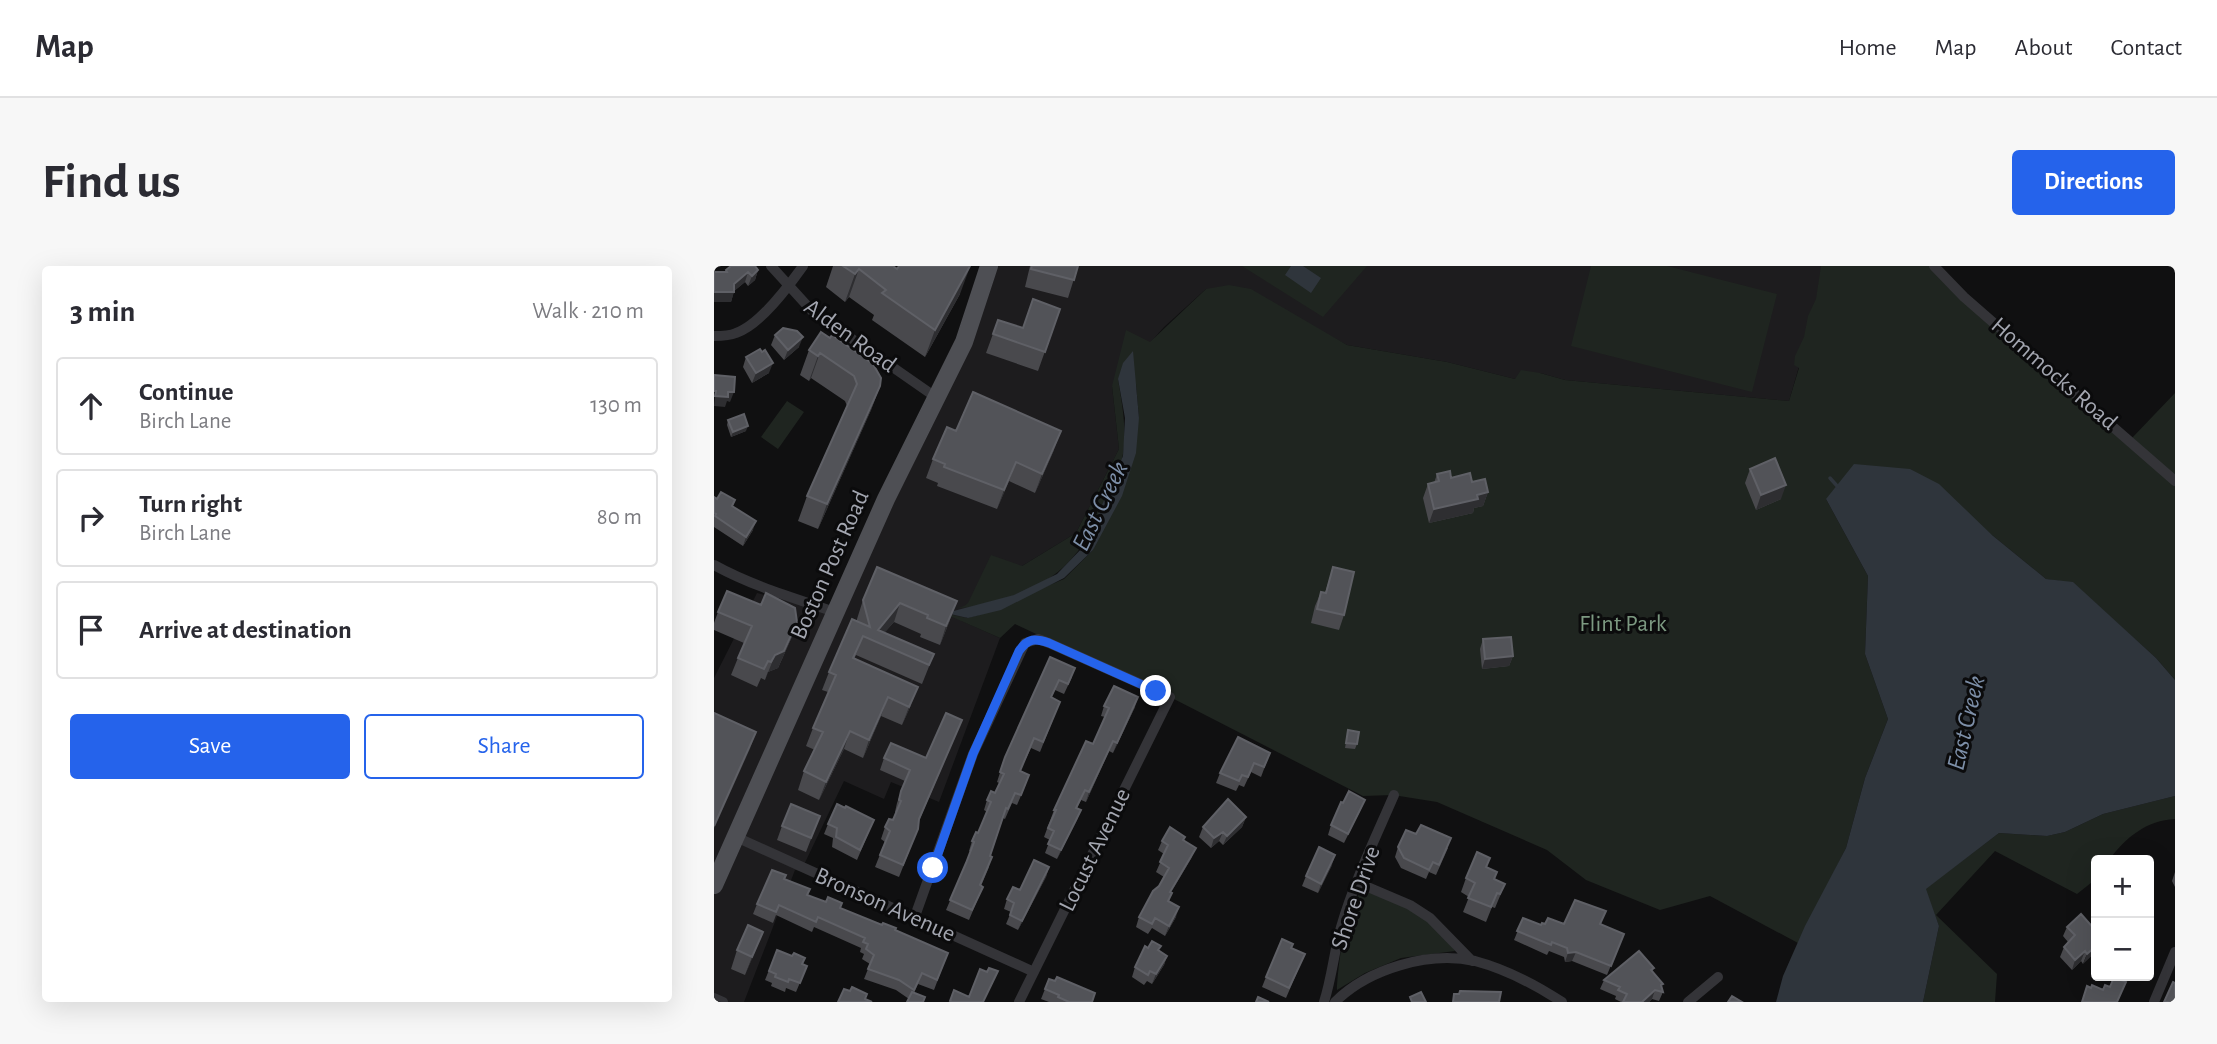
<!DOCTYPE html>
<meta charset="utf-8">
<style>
body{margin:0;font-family:"Alegreya Sans",sans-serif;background:#f7f7f7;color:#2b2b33}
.controls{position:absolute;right:21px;bottom:21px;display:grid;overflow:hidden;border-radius:7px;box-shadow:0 7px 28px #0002}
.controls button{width:63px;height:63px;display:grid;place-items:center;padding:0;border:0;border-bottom:2px solid #e1e1e2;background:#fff;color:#2b2b33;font:35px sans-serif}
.stop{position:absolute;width:21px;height:21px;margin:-16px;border:5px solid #2563eb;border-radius:50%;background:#fff}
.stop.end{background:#2563eb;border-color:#fff;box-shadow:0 2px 7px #0008}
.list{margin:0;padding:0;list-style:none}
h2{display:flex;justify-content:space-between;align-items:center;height:91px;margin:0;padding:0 28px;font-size:30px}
h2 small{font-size:23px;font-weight:400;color:#7c7c81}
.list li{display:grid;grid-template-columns:46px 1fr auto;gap:21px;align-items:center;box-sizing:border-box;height:98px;margin:0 14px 14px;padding:0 14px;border:2px solid #e1e1e2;border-radius:7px}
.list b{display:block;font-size:26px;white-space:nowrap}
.list p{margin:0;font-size:23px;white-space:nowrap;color:#7c7c81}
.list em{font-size:23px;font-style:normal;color:#7c7c81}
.actions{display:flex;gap:14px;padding:21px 28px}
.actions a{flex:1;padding:16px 0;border:2px solid #2563eb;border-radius:7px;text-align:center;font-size:24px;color:#2563eb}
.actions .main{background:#2563eb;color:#fff}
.icon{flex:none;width:38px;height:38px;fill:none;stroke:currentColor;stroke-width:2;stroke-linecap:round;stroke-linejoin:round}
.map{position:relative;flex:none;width:1461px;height:736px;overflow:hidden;border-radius:7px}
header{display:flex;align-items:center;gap:42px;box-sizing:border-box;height:98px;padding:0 35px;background:#fff;border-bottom:2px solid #e1e1e2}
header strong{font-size:33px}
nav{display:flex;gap:38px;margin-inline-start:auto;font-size:24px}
.intro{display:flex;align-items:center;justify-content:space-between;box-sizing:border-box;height:168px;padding:0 42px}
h1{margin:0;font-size:49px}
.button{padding:18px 32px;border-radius:7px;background:#2563eb;color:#fff;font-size:24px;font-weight:700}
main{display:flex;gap:42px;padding:0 42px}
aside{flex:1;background:#fff;border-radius:7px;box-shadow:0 7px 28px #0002}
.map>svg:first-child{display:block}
</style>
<header>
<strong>Map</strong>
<nav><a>Home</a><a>Map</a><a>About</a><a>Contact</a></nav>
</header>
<div class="intro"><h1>Find us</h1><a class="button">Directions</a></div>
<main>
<aside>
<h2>3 min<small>Walk · 210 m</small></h2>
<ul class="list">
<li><svg class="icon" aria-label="ahead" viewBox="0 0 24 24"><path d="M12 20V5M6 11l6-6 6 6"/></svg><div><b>Continue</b><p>Birch Lane</p></div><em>130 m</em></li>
<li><svg class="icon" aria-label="right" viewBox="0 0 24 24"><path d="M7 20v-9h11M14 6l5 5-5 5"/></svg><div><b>Turn right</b><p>Birch Lane</p></div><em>80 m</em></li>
<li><svg class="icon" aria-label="arrive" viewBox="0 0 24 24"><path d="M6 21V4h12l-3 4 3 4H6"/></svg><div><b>Arrive at destination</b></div></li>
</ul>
<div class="actions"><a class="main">Save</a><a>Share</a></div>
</aside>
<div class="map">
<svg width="1461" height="736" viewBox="0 0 1461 736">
<rect width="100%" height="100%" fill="#101011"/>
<path fill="#1d1c1e" d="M271 0H1114L1075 135 851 114 826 107 801 113 733 96 633 79 612 68 492 23 450 61 398 120 405 183 362 267 308 300 248 355 286 372 225 536 177 516 170 533 130 515 87 605 81 604 30 736H0V412L43 327 122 348 216 149Z"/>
<path fill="#1f2520" d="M528 0H653L609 51Z
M877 0H953L1063 28 1038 126 857 80Z
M1107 0H1217L1461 218V414L1442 392 1359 317 1332 313 1278 269 1112 233 1154 310 1151 388 1174 453 1151 512 1132 582 1084 677 996 630 946 644 872 614 833 584 723 536 679 529 649 530 458 432 301 358 286 372 229 347 253 352 265 349 350 313 379 284 425 152 422 118 404 113C408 138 413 162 409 188 407 201 399 215 394 228 371 286 347 318 284 334 264 339 247 346 227 339 237 342 245 345 254 337L277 289 308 300 362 267 405 183 398 120 412 64 436 76 492 23 515 19 537 23 633 79 733 96 801 113 807 104 826 107 851 114 1075 135 1085 102 1080 99 1081 90 1090 71 1094 50 1102 33Z
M1461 127V210L1418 172Z
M73 135 90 146 64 183 47 171Z
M1461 530V553C1433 554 1411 572 1395 594H1382V613L1363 628 1281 585 1222 649 1283 708 1281 736H1209L1225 660 1211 623 1285 567 1333 570 1351 566 1389 548Z
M651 623C684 635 723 654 741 685L687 692 651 707 623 724C624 701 631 634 651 623Z"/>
<path fill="#2f353c" d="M577 0H589L607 12 597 27 571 9Z
M419 85 425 152 422 187 408 230 379 284 350 312 287 344 254 352 232 347 300 329 343 308 371 279 409 190 411 152 404 113 409 97Z
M1140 198 1196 203 1225 218 1278 269 1332 313 1359 316 1442 392 1461 414V530L1389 548 1351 566 1333 570 1285 567 1212 623 1225 660 1209 736H1062L1069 710 1091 660 1132 582 1151 512 1174 453 1151 388 1154 310 1112 233Z"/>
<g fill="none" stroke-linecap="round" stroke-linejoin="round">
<path stroke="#2f353c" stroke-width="3.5" d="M1116 212 1124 221"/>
<path stroke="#343438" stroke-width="10" d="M57 0 98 45 223 132
M1220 0 1250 31 1461 215
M0 70C7 70 15 70 22 67 46 59 74 21 89 0
M0 299C38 320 80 332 121 346
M22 571 320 706
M642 616 696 639 716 652 758 695
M200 653 259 488 311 377 324 373 335 377 456 431 305 736
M0 732 9 736
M610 736C618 711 620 686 627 661 640 616 661 573 680 529
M621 736C654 703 714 685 761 695 791 703 822 719 848 736
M974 736 1004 711
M1440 736 1461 686"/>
<path stroke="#4e4f54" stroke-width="18" d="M0 619 172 233 250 76 275 0"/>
</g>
<path fill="#49494d" d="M119 0H179L183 3 246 28 211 91 158 54 160 49 135 31 131 36 112 21Z
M316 0H364L354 32 311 21Z
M12 4H44L41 14 34 20 31 16 20 25 17 36 11 6Z
M346 43 324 105 272 87 284 54 308 62Z
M107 66 166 120 157 144 104 263 84 255 93 230 133 140 131 135 97 112 95 115 86 109 95 84Z
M61 69 85 81 70 94 57 79Z
M32 91 55 107 38 117 29 101Z
M14 154 32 165 17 171 13 159Z
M242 165 340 184 321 227 295 215 283 243 223 220 224 217 212 212 219 193Z
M1036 203 1067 233 1042 244 1031 217Z
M723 208 758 216 774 226 769 240 760 242 759 247 715 257 709 232 714 218 720 217Z
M0 231 3 233 21 234 19 240 39 264 29 280 0 261Z
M163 301 236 354 226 379 206 371 207 368 180 356 170 367 220 388 208 418 142 389 140 393 197 439 188 459 167 450 149 492 130 483 105 534 84 524 90 505 101 484 92 480 99 462 114 426 108 424 115 406 143 355V353L149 334Z
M619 301 630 349 625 364 597 357 601 340 607 326 611 327Z
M4 346 83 356 77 373 64 402 54 406 51 414 47 412 43 421 17 409 30 377 0 364V357Z
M769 373 799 390 795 400 768 403 766 383Z
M336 391 358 411 350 428 341 424 337 432 346 436 326 486 317 482 306 505 312 518 303 539 298 537 291 553 289 552 276 590 275 601 267 620 269 621 255 654 232 644 257 586 255 585 258 575 264 567 273 546 270 544 273 534 281 527 285 517 283 516 291 491Z
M390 440 421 441 399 487 395 485 372 536 367 534 363 542 367 544 363 554 343 593 331 587 336 574 330 571 340 544 379 478 391 451 387 450Z
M634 464 643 478 641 483 631 482Z
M243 466 205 555 204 563 185 611 161 601 171 576 167 573 171 561 179 554 182 547 181 546 183 537 191 515 166 504 170 492H212Z
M556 487 547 511 537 506 530 521 525 519 522 525 502 517 506 507Z
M651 534 647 543 630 577 614 569 617 559Z
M106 550 92 586 63 574 68 560Z
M532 551 528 561 509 579 505 575 497 582 485 571 489 561Z
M160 554 143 594 118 581 119 572 110 568 114 558Z
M702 568 734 582 722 609 715 606 712 613 687 602 681 591 684 581Z
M471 571 470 575 478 591 457 626 455 635 462 651 451 670 438 662 434 668 422 661 425 651 450 611 442 606 450 588 444 584 448 575Z
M618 599 604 627 588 620 592 610Z
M335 601 332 611 304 664 292 658 297 646 290 643 293 633 306 624Z
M773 601 781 614 791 618 781 642 778 641 772 656 749 646 755 631 747 626 752 612Z
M1461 606V621L1458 615Z
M70 613 93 629 234 687 220 724 204 718 200 727 195 733 182 724 150 713 156 698 148 693 150 688 146 686 147 682 100 661 98 666 62 649 59 657 39 648 43 638Z
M809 652 827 659 831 658H887L910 668 893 709 858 695 851 696 850 691 835 685 833 689 800 674Z
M1353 661 1382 665 1369 698 1367 695 1358 704 1346 691 1350 681 1354 676 1349 670Z
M49 666 31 709 17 703 23 684Z
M434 682 445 685 453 690 450 699 438 718 433 715 430 719 418 711 421 701Z
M578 682 591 688 572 732 548 721 552 711Z
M63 684 93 700 82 726 72 722 71 726 57 720 58 717 51 714Z
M940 702 938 706 947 721 949 726 945 735 938 733 935 736H907L901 733 902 730 886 723 890 714Z
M335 713 341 715 378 736H335L327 733Z"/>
<path fill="#2e2e31" d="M256 1 246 28 211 91 221 64Z
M145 3 135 31 131 36 141 8Z
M44 4 41 14 34 20 38 10Z
M34 6 31 16 19 26H20L17 36H0V26L20 18Z
M89 71 85 81 70 94 74 84Z
M106 87 97 112 95 115 104 90Z
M59 97 55 107 38 117 42 107Z
M166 120 157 144 104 263 113 238Z
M14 126H20L16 136 13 135 11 141 0 140 1 130Z
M34 160 32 165 17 171 19 166Z
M347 165 340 184 321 227 328 208Z
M302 196 295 215 283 243 290 224Z
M1072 219 1067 233 1042 244 1047 229Z
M774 226 769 240 760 242 759 247 715 257 720 243 763 229Z
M42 255 39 264 29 280 32 271Z
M243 335 236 354 226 379 232 360Z
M186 337 180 356 162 376 164 364Z
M83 356 77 373 64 402 54 406 51 414 61 389Z
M799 390 795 400 768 403 771 393Z
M204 421 197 439 188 459 195 441Z
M174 431 167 450 149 492 155 474Z
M424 431 421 441 399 487 403 477Z
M136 465 130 483 105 534 112 516Z
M42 466 36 483 0 563V560Z
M399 475 395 485 372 536 375 526Z
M367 544 363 554 343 593 347 584Z
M532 551 528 561 509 579 513 570Z
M509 566 505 575 497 582 500 572Z
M482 582 478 591 452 635 456 626Z
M621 589 618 599 604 627 607 618Z
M335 601 332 611 304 664 308 655Z
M465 641 462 651 451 670 455 660Z
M49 666 42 684 31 709 38 691Z
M1382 680V686L1369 698 1373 688Z
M1371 685 1367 695 1358 704 1361 694Z
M862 686 858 695 851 696 854 687Z
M453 690 450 699 438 718 442 708Z
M941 724 938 733 935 736H928Z"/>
<path fill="#525358" stroke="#5f6066" stroke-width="2" d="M17 0H41L44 4 38 10 34 6 20 18V26H0V6H13L12 4Z
M129 0H179L183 3 185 0H256L221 64 168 27 172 24 145 3 141 8Z
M318 0H364L360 14 317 3Z
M319 33 346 43 331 86 279 68 284 54 309 62Z
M69 62 83 65 89 71 74 84 61 69Z
M107 66 116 72 118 69 159 98 167 112 166 120 113 238 93 230 143 118 140 110 106 87 104 90 95 84Z
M46 83 48 86 51 84 59 97 42 107 32 91Z
M0 109 21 111 20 126H14V131L1 130 2 125H0Z
M259 126 347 165 328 208 302 196 290 224 230 201 231 198 219 193 233 161 242 165Z
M30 148 34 160 19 166 14 154Z
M1061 192 1072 219 1047 229 1036 203Z
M736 205 737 212 756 207 758 216 771 213 774 226 763 229 764 233 720 243 714 218 725 215 723 208Z
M7 226 21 234 18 240 42 255 32 271 1 250 2 248 0 247V231L3 233Z
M163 301 243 335 232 360 213 352 214 349 186 337 164 364 220 388 215 399 149 370 139 392 204 421 195 441 174 431 155 474 136 465 112 516 90 505 109 466 99 462 122 409 115 406 138 353 156 361 149 334Z
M619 301 640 306 630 349 603 343 607 326 612 327Z
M13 325 47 339 52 327 81 342 83 356 70 385 61 389 57 396 54 395 50 403 24 392 38 360 4 346Z
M797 371 799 390 771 393 769 373Z
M336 391 361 402 354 418 345 414 337 431 346 436 329 476 320 472 306 505 315 509 307 529 301 527 294 543 292 542 276 590 278 591 266 619 269 621 258 644 236 634 252 597 260 576 258 575 262 566 264 567 277 536 273 534 277 525 281 527 290 508 286 506 291 491Z
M400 420 424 431 403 477 399 475 375 526 371 524 362 542 367 544 347 584 334 578 340 565 334 562 342 544H340L372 475 379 478 395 442 390 440Z
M0 447 42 466 0 560Z
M232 447 248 454 205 553 204 563 189 599 166 589 176 565 171 561 175 553 179 554 187 535 185 534 187 525 196 504 170 492 177 477 212 492Z
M634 464 645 466 643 478 632 477Z
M524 471 556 487 550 501 540 497 534 511 528 509 525 515 506 507Z
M635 525 651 534 634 568 617 559 627 536 629 537Z
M514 533 532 551 513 570 509 566 500 572 489 561Z
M77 538 106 550 97 572 68 560Z
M123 538 131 542 132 540 160 554 146 584 122 571 123 562 114 558Z
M707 559 737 572 725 599 719 596 715 604 690 592 684 581 692 564 702 568Z
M456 561 471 571 469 574 482 582 456 626 458 627 454 635 465 641 455 660 441 652 438 658 425 651 439 625 445 620 455 602 446 596 454 579 448 575Z
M605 581 621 589 607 618 592 610Z
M763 586 776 592 772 601 783 606 780 613 791 618 786 628 783 627 777 641 754 632 761 617 752 612Z
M320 594 335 601 308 655 296 649 300 637 293 633 299 621 306 624Z
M58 604 72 609 70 613 96 623 93 629 112 636 114 631 128 637 126 642 168 659 169 657 182 662 181 664 234 687 223 714 208 707 200 724 185 714 154 703 160 689 152 683 154 678 149 676 151 672 104 651 102 656 65 639 62 646 43 638Z
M861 634 892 645 886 658 910 668 897 700 862 686 854 687 853 682 838 676 837 679 803 665 809 652 827 659 828 657 831 658 834 652 850 658Z
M1367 648 1382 665V680L1373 688 1371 685 1361 694 1350 681 1361 669 1353 661Z
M34 659 49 666 38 691 23 684Z
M568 673 579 678 577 682 591 688 575 722 552 711Z
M438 675 447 680 444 684 453 690 442 708 436 705 434 709 421 701 431 680 434 682Z
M63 684 78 690 80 687 91 692 88 698 93 700 86 717 75 713 74 716 61 711 62 708 55 705Z
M925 685 940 702 937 704 949 718 947 719 949 726 941 724 928 736H909L913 728 904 724 906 721 890 714Z
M275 702 284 705 269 736H238L236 735 240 724 255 731 266 703 273 706Z
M343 711 381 727 378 736H355L344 731 345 729 331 723 335 713 341 715Z
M1400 711 1412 716 1403 736H1368L1373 720 1377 722 1378 719 1389 724 1391 719 1396 721Z
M1459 716 1461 717V736H1450Z
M138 721 153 728 151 733 158 736H124L130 723 136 725Z
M746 725 787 726 785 736H739L740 728H745Z
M198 726 211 731 209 736H193Z
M707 726 712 736H698L696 731Z
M1018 730 1028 736H1014Z
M544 731 555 736H542Z"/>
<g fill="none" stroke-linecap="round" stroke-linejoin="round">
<path stroke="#2563eb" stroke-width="9" d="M219 602 259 488 305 385C314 372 321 372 335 377L442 425"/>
</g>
<g text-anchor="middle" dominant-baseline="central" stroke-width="6" stroke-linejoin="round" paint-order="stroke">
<g font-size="24" fill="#a3a6b0" stroke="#0b0b0c">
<text transform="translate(136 70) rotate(36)">Alden Road</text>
<text transform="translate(1340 108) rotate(41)">Hommocks Road</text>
<text transform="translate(116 299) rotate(-66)">Boston Post Road</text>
<text transform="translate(381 584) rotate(-64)">Locust Avenue</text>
<text transform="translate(642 632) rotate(-71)">Shore Drive</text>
<text transform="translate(171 639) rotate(24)">Bronson Avenue</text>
</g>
<g font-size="24" fill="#7c9981" stroke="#0b0b0c">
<text x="909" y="358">Flint Park</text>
</g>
<g font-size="26" font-style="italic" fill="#7d8fa8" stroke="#0b0b0c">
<text transform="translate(386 240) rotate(-64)">East Creek</text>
<text transform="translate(1252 457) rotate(-77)">East Creek</text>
</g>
</g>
</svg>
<div class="controls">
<button>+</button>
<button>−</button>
</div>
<div class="stop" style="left:219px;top:602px"></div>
<div class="stop end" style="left:442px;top:425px"></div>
</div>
</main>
